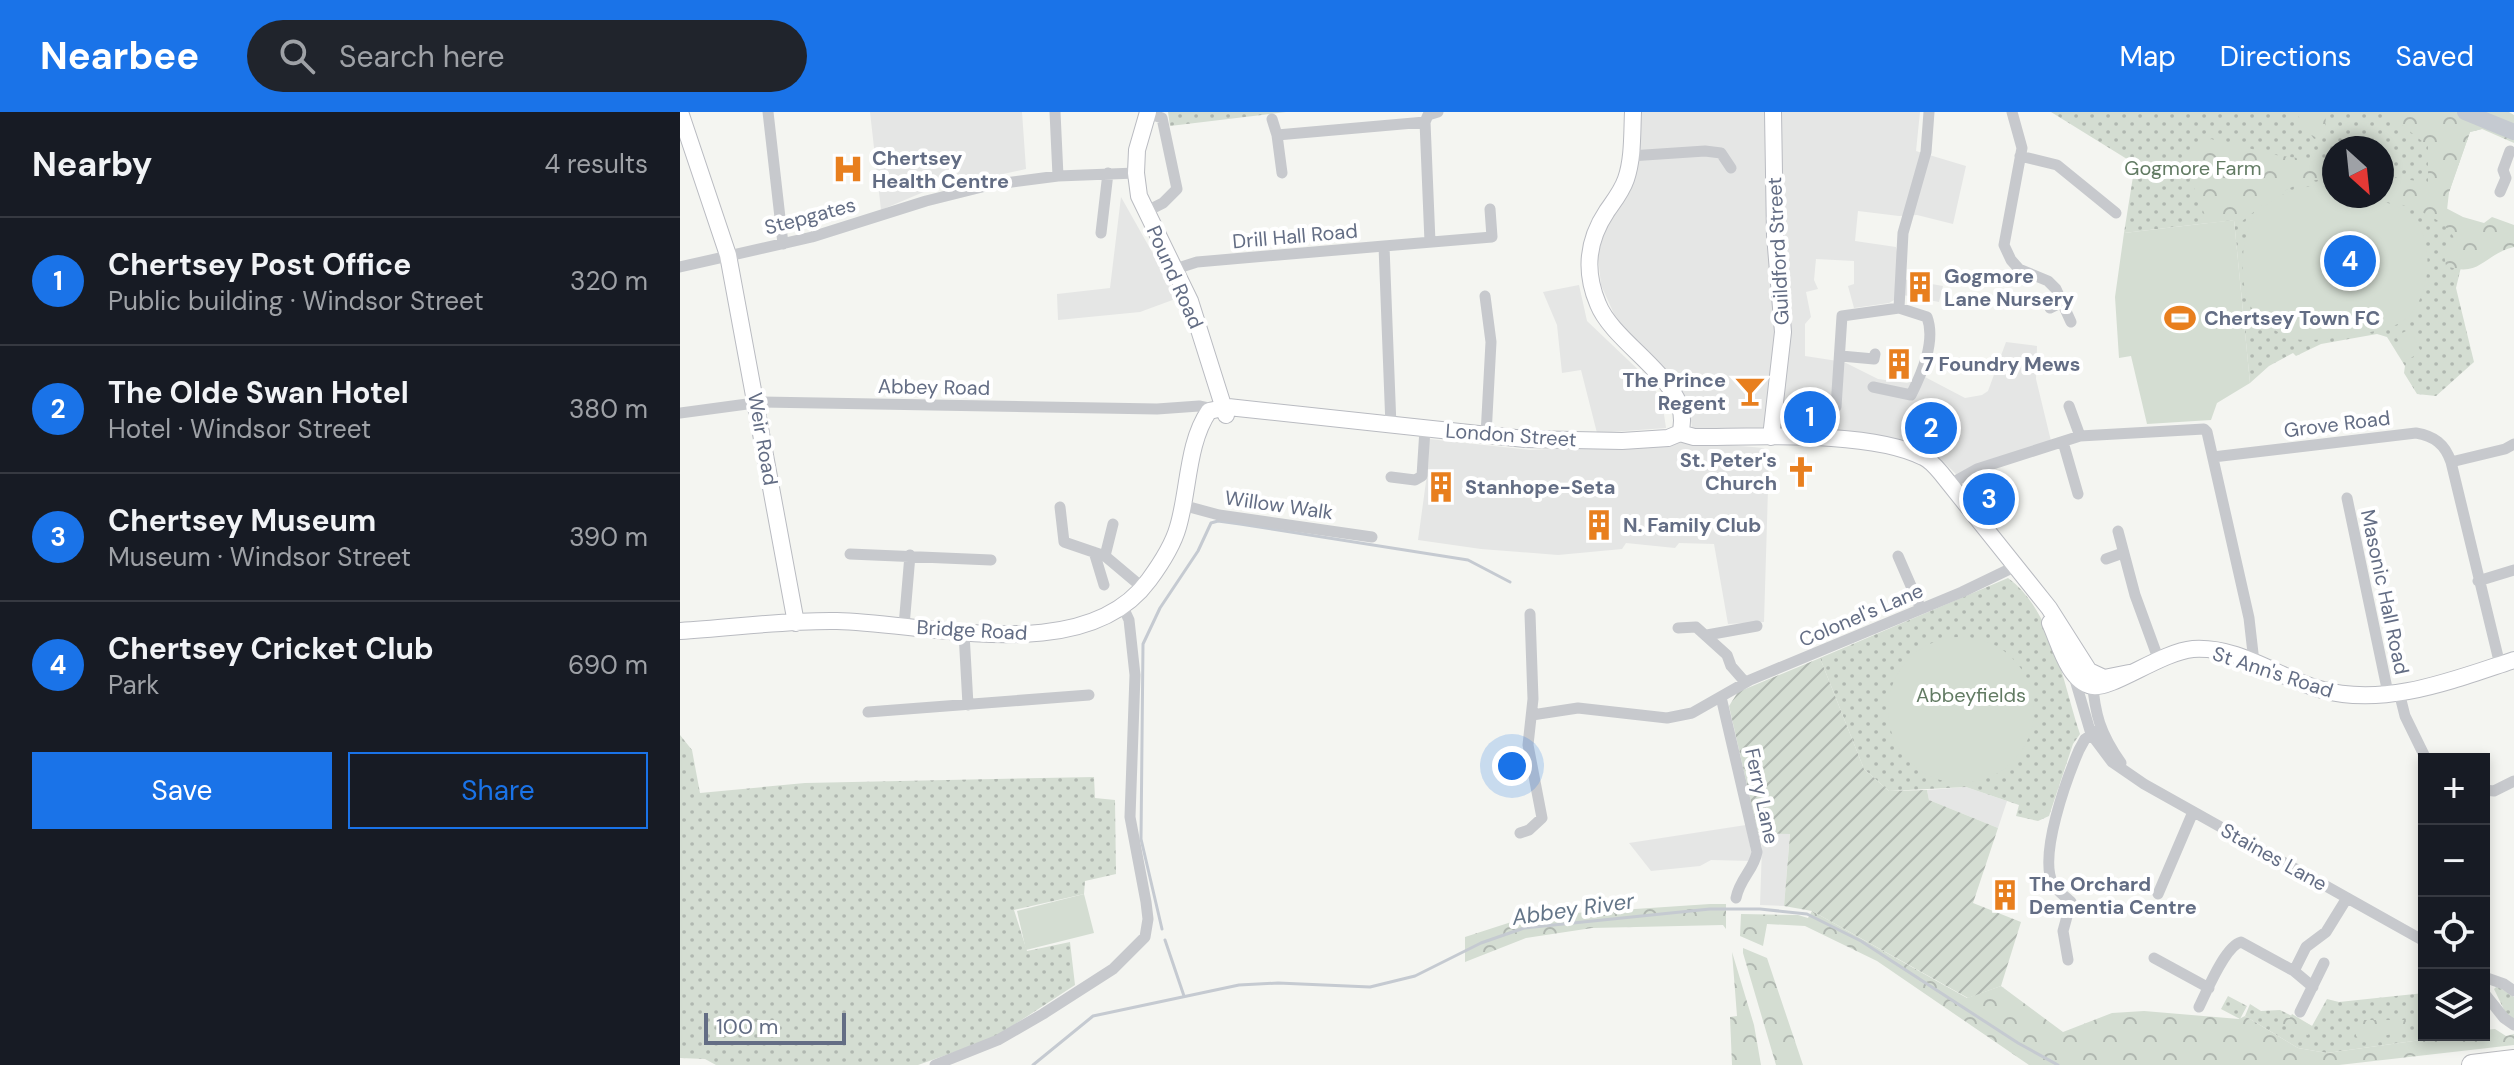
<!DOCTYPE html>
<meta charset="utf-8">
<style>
body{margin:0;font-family:"DM Sans",sans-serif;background:#20242c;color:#f1f3f6}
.controls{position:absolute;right:24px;bottom:24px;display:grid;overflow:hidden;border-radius:0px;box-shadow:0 4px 12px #0003}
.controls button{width:72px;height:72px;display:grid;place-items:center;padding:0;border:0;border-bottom:2px solid #363941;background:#171b24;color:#f1f3f6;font:40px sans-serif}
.compass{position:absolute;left:1642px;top:24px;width:72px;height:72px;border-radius:50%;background:#171b24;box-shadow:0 4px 12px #0003;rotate:153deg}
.scale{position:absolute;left:24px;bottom:20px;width:142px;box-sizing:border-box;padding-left:8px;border:4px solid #636d84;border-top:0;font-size:22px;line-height:28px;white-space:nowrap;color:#636d84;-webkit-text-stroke:6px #fff;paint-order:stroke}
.you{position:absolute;left:832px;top:654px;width:28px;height:28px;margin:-20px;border:6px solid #fff;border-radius:50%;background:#1a73e8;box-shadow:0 0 0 12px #1a73e833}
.badge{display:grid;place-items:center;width:52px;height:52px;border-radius:50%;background:#1a73e8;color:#fff;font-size:26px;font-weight:700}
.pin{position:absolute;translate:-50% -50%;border:4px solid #fff;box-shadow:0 2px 8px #0006}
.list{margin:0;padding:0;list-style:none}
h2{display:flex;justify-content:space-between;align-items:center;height:104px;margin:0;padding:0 32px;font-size:34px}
h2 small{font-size:26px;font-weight:400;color:#9ea1a6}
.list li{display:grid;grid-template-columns:52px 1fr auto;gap:24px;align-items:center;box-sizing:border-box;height:128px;padding:0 32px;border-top:2px solid #363941}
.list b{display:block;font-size:30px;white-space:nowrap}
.list p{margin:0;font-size:26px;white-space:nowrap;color:#9ea1a6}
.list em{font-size:26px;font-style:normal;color:#9ea1a6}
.actions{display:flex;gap:16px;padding:24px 32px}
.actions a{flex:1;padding:18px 0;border:2px solid #1a73e8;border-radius:0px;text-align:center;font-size:28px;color:#1a73e8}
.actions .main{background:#1a73e8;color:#fff}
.icon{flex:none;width:44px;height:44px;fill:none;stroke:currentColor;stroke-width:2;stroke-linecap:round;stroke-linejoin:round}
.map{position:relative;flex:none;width:1834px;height:953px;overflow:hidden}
header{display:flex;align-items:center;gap:48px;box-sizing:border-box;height:112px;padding:0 40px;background:#1a73e8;color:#fff}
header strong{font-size:38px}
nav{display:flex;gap:44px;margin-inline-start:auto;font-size:28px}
.search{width:560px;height:72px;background:#20242c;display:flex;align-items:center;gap:20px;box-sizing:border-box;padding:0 28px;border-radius:44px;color:#9ea1a6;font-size:30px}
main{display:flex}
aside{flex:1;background:#171b24}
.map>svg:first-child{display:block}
</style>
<header>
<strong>Nearbee</strong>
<div class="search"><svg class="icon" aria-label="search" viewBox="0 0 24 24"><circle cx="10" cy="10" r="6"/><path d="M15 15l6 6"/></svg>Search here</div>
<nav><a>Map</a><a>Directions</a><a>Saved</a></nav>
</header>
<main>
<aside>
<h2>Nearby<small>4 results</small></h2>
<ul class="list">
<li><span class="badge">1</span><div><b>Chertsey Post Office</b><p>Public building · Windsor Street</p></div><em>320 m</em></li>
<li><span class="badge">2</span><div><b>The Olde Swan Hotel</b><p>Hotel · Windsor Street</p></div><em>380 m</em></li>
<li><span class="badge">3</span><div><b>Chertsey Museum</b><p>Museum · Windsor Street</p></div><em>390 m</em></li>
<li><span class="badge">4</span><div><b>Chertsey Cricket Club</b><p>Park</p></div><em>690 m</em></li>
</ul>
<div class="actions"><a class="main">Save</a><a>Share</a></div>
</aside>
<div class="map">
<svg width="1834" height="953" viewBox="0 0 1834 953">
<defs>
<pattern id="grass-dots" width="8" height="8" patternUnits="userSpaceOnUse" patternTransform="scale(2)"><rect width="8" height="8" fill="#d4ddd2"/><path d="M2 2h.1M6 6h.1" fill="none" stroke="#b0b7b0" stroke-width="1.8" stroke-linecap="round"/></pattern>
<pattern id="forest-crowns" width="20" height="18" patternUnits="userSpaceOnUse" patternTransform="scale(2)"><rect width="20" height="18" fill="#d4ddd2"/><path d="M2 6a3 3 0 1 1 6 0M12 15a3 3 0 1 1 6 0" fill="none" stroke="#b0b7b0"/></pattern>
<pattern id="garden-furrows" width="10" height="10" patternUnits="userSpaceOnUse" patternTransform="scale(2)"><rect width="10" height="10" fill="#d4ddd2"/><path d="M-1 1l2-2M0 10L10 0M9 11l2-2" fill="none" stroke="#b0b7b0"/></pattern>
</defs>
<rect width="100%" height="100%" fill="#f4f5f1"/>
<path fill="#e5e6e5" d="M190 0H342L346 57 268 74 260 70 249 72 246 79 201 98Z
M958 0H1240L1236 39 1286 54 1273 112 1237 103 1219 104 1178 99 1175 129 1216 135 1223 167 1263 174 1259 190 1223 183 1209 191 1174 196 1168 174 1174 172V149L1136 147 1134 168 1138 177 1126 180 1131 205 1125 212V244L1164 250 1198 267 1227 271 1245 265 1285 286 1302 283 1308 279 1326 230 1357 234 1356 267 1371 329 1277 363 1245 332 1209 327 1017 317 1012 315 1008 291 998 275 939 213 921 173 918 144 923 124 928 111 953 70Z
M441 85 498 186 460 200 378 208 377 182 430 176Z
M899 173 907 209 968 267 982 289 986 316 917 321 901 258 882 261 877 213 863 180Z
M749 327 850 338 1015 330 1084 336 1089 344 1084 510 1048 512 1034 432 999 431 995 436 946 431 942 437 878 443 801 437 738 428 748 355Z
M1286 675 1327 689 1318 716 1249 688 1247 678Z
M1066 713 1073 749 1031 748 1020 754 971 759 949 731Z
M1078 721H1110L1104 794 1080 793 1082 735Z"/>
<path fill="url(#grass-dots)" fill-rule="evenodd" d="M488 0H606L490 14Z
M1371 0H1810L1802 17 1790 20 1769 80 1767 98 1789 122 1776 176 1794 250 1756 284 1737 282 1724 261 1725 254 1707 225 1697 222 1641 232 1616 244 1613 241 1589 254 1570 271 1554 108 1444 121 1455 52ZM1654 36H1702V84H1654Z
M1328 466C1373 499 1383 572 1400 622L1393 632 1369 704 1358 709 1336 704 1339 693 1286 675 1209 679 1184 657 1140 546Z
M0 623 12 638 20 681 125 671 414 665 415 686 435 688 436 762 405 769 404 782 334 798 347 839 390 830 395 873 314 926 238 953H36L25 947 0 946Z
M1817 874 1834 885V909L1828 906 1814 877Z
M1744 881V923H1777L1647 941 1618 936 1565 904 1570 892 1581 899 1600 898 1632 914 1647 887 1659 890Z
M1548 884 1567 894 1560 907 1541 897Z"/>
<path fill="url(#forest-crowns)" d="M1612 0H1646L1645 22 1634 27 1616 1Z
M1706 0H1829L1834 3V31L1802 17 1790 20 1764 95 1783 105 1804 111 1812 105 1834 113V135C1802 143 1801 166 1766 154L1764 142 1777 134C1770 102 1719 92 1691 84H1702V63L1748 71V34Z
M1531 27 1596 43 1654 51V68C1616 63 1588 89 1560 111L1553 108 1528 111 1503 48 1521 32Z
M1030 792H1046V817L1043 813 912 816 846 826 785 850V825L850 804Z
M1132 799 1287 886 1321 874 1383 920 1432 901 1464 899 1559 907 1565 904 1618 936 1647 941 1777 923H1804V918L1815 917 1826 924 1834 922V933L1659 953H1349L1197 849 1125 814 1087 812 1083 834 1060 824 1061 802 1118 803 1128 806Z
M1063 836 1087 846 1123 953H1096L1063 841Z
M1052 840 1074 913 1081 953H1052L1050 905 1057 904Z
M1612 902 1632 914 1628 923 1601 912 1603 906H1610Z
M1684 908H1724L1731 912 1726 918 1682 930 1676 924V914Z"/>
<path fill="url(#garden-furrows)" d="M1140 546 1184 657 1209 679 1247 678 1249 688 1318 716 1293 791 1341 810 1321 874 1288 886 1132 799 1104 794 1110 722 1078 721 1049 594 1058 580Z"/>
<path fill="#d4ddd2" d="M1639 73 1654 77V84C1675 84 1714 88 1730 102 1757 127 1752 192 1720 211 1704 220 1643 229 1624 228 1605 228 1578 210 1570 193 1559 172 1560 123 1575 105 1592 84 1613 76 1639 73Z
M1554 108 1570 271 1537 291 1531 308 1467 312 1451 244 1439 246 1435 185 1444 121Z
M1730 217 1741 240 1727 248 1716 224Z
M1208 598a73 73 0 1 1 146 0a73 73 0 1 1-146 0Z
M404 782 414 821 346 838 337 799Z"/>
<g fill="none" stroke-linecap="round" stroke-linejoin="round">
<path stroke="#c5cad1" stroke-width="3" d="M1794 0 1795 3
M482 817 461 727 463 532 480 496 518 439 531 411 538 409 560 412 788 448 830 470
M485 828 504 884
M353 953 413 904 559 873 598 871 690 875 735 864 801 831 844 816 1030 797H1080L1127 802 1181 829 1338 931 1378 953"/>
<path stroke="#c5cad1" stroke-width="16" d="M1785 0 1834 20"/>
<defs>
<path id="secondary" d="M0 0 48 143 116 511
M468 0 457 38 456 61 459 84 510 189 546 303
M953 0C952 22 953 47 946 67 942 79 934 89 927 99 907 129 904 159 918 192 935 235 1016 272 1000 321
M1091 325 1103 220 1095 123 1093 0
M1370 511C1379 530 1388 569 1412 574 1431 578 1481 540 1513 537 1559 534 1597 565 1639 577 1704 596 1773 568 1834 548
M0 519C52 516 105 508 157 509 248 511 405 556 469 468 480 453 493 433 498 415 509 378 507 331 529 299L548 295 845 327 942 329 988 326 1000 321 1014 325C1076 325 1189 318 1243 345 1250 348 1256 355 1261 361L1369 496 1409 559 1424 566 1449 561"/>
<path id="highway" d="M1792 953 1834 948"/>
</defs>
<use href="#secondary" stroke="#b9bbc1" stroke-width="18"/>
<use href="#highway" stroke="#b9babe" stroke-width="22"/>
<path stroke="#c7c9cd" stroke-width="11" d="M88 0 103 132
M375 0 378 64
M1332 0 1342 36 1324 133 1331 148 1339 157 1368 169 1376 177 1391 210
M592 7 597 23 602 61
M597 23 745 10
M950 44 1025 39 1041 41 1051 56
M1340 44 1377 53 1436 101
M1820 80 1826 66 1823 58 1830 39
M465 100 483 91 497 77 482 6 468 1
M421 121 428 61
M750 130 745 10 748 3 758 0
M704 134 812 125 810 97
M0 155 132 125 246 89 310 73 378 64 456 61
M495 157 517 150 704 134 711 314
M805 184 811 230 806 323
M1370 196 1382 190
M1161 244 1194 247 1195 242
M1193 275 1231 283C1242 261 1256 229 1247 205L1219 196 1223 121 1246 40 1249 0
M1389 294 1400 324
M1156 295 1162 204 1219 196
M0 301 82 290 477 297 519 294 533 297
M1383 330 1398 382
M1533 345 1736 321C1754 324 1765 332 1771 350L1820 553
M1771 350 1825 337 1834 332
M711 365 735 368 742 364 745 317
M1270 372 1297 357 1400 324 1524 317 1527 320 1569 506 1574 550
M1667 386 1708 581
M502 393 539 403 692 425
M380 395 384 430 425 444 463 476
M1438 419 1455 483 1478 546
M414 440 424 473
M170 442 311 448
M425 444 433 412
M1218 444 1241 497
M1426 447 1443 441
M1798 469 1834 458
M224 514 230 443
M998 516 1016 515 1047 543 1051 554 1065 570
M284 521 288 593
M1027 523 1077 514
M1393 561 1411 622 1432 650 1464 672 1744 829
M1412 567C1415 603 1420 621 1441 651
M1719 580 1725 604 1746 647
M1041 585 1077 740C1074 758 1060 766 1056 786
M188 600 409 583
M852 603 898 596 987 606 1012 601 1070 568 1282 480 1336 454
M1804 678 1814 679 1834 669
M840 721 849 718 862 706 848 633 853 587 850 502
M1478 782 1513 700
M1474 846 1529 876
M1388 848 1383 819 1391 790C1385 784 1377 779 1373 772 1358 744 1387 666 1399 638L1405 627 1420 617
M1614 859 1626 835 1646 820 1667 786
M1804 865 1824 872 1834 879
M1804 881 1824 906 1834 913
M1519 895C1527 879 1545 834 1561 830L1614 859 1633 875
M1620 900 1644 851
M255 953 318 928 363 902 433 857 465 825 468 807 466 790 450 705 455 563 449 508 442 493"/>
<use href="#secondary" stroke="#fff" stroke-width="16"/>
<use href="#highway" stroke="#fff" stroke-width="20"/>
</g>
<defs>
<symbol id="hospital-bare" viewBox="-9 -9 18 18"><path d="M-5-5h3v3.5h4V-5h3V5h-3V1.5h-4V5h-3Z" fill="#e87f1e" stroke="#fff" stroke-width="2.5" paint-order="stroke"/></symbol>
<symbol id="building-bare" viewBox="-9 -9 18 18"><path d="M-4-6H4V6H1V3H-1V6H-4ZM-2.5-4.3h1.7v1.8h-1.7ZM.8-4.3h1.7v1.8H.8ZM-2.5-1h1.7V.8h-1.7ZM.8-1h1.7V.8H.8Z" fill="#e87f1e" stroke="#fff" stroke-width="2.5" paint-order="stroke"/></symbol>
<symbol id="stadium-bare" viewBox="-9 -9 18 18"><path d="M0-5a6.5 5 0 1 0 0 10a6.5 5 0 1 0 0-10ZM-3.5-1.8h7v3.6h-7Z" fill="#e87f1e" stroke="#fff" stroke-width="2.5" paint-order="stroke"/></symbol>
<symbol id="bar-bare" viewBox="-9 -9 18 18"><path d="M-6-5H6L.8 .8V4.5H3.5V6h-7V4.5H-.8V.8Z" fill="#e87f1e" stroke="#fff" stroke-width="2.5" paint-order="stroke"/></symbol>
<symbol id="church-bare" viewBox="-9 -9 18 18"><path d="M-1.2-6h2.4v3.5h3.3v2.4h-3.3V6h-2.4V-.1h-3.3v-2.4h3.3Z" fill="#e87f1e" stroke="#fff" stroke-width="2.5" paint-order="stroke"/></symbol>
</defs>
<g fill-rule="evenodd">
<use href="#hospital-bare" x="146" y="35" width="44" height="44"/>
<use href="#building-bare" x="1218" y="153" width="44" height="44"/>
<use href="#stadium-bare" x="1478" y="184" width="44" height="44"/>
<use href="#building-bare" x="1197" y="230" width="44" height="44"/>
<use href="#bar-bare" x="1048" y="257" width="44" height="44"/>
<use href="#church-bare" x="1099" y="338" width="44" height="44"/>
<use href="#building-bare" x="739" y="353" width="44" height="44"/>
<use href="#building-bare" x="897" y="391" width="44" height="44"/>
<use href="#building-bare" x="1303" y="761" width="44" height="44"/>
</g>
<g text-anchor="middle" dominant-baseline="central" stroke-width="8" stroke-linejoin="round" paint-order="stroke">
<g font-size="20" font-weight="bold" fill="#636d84" stroke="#fff" text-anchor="start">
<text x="192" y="46">Chertsey<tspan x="192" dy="23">Health Centre</tspan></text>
<text x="1264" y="164">Gogmore<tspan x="1264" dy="23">Lane Nursery</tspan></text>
<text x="1524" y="206">Chertsey Town FC</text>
<text x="1243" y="252">7 Foundry Mews</text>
<text x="1046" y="268" text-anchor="end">The Prince<tspan x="1046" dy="23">Regent</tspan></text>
<text x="1097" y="348" text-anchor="end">St. Peter's<tspan x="1097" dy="23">Church</tspan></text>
<text x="785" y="375">Stanhope-Seta</text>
<text x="943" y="413">N. Family Club</text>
<text x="1349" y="772">The Orchard<tspan x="1349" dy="23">Dementia Centre</tspan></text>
</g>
<g font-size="20" fill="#627b63" stroke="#fff">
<text x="1513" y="56">Gogmore Farm</text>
<text x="1291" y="583">Abbeyfields</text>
</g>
<g font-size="20" fill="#636d84" stroke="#fff">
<text transform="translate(130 104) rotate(-15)">Stepgates</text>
<text transform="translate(615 124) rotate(-5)">Drill Hall Road</text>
<text transform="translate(1098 139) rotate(-93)">Guildford Street</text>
<text transform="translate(495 165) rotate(66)">Pound Road</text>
<text transform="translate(254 275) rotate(1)">Abbey Road</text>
<text transform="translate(1657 312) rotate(-7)">Grove Road</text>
<text transform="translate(831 323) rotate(4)">London Street</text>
<text transform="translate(83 327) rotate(80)">Weir Road</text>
<text transform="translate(599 393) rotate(8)">Willow Walk</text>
<text transform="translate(1705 480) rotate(78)">Masonic Hall Road</text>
<text transform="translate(1181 503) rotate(-23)">Colonel's Lane</text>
<text transform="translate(292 518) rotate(3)">Bridge Road</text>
<text transform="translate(1593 560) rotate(18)">St Ann's Road</text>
<text transform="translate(1082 684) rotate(78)">Ferry Lane</text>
<text transform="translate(1594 745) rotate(29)">Staines Lane</text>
</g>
<g font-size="22" font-style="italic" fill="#637588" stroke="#fff">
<text transform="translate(893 797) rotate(-8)">Abbey River</text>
</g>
</g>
</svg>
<div class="controls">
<button>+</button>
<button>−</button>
<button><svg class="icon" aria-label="locate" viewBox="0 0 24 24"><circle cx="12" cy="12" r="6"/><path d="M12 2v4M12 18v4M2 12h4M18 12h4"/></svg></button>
<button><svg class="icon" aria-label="layers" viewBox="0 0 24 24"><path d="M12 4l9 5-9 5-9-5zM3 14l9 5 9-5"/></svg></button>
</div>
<svg class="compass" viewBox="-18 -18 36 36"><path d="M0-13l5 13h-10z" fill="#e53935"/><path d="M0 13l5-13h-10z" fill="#9ea1a6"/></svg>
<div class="scale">100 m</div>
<div class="you"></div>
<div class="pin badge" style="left:1130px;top:305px">1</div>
<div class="pin badge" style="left:1251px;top:316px">2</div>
<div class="pin badge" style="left:1309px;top:387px">3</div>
<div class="pin badge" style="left:1670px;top:149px">4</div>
</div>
</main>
